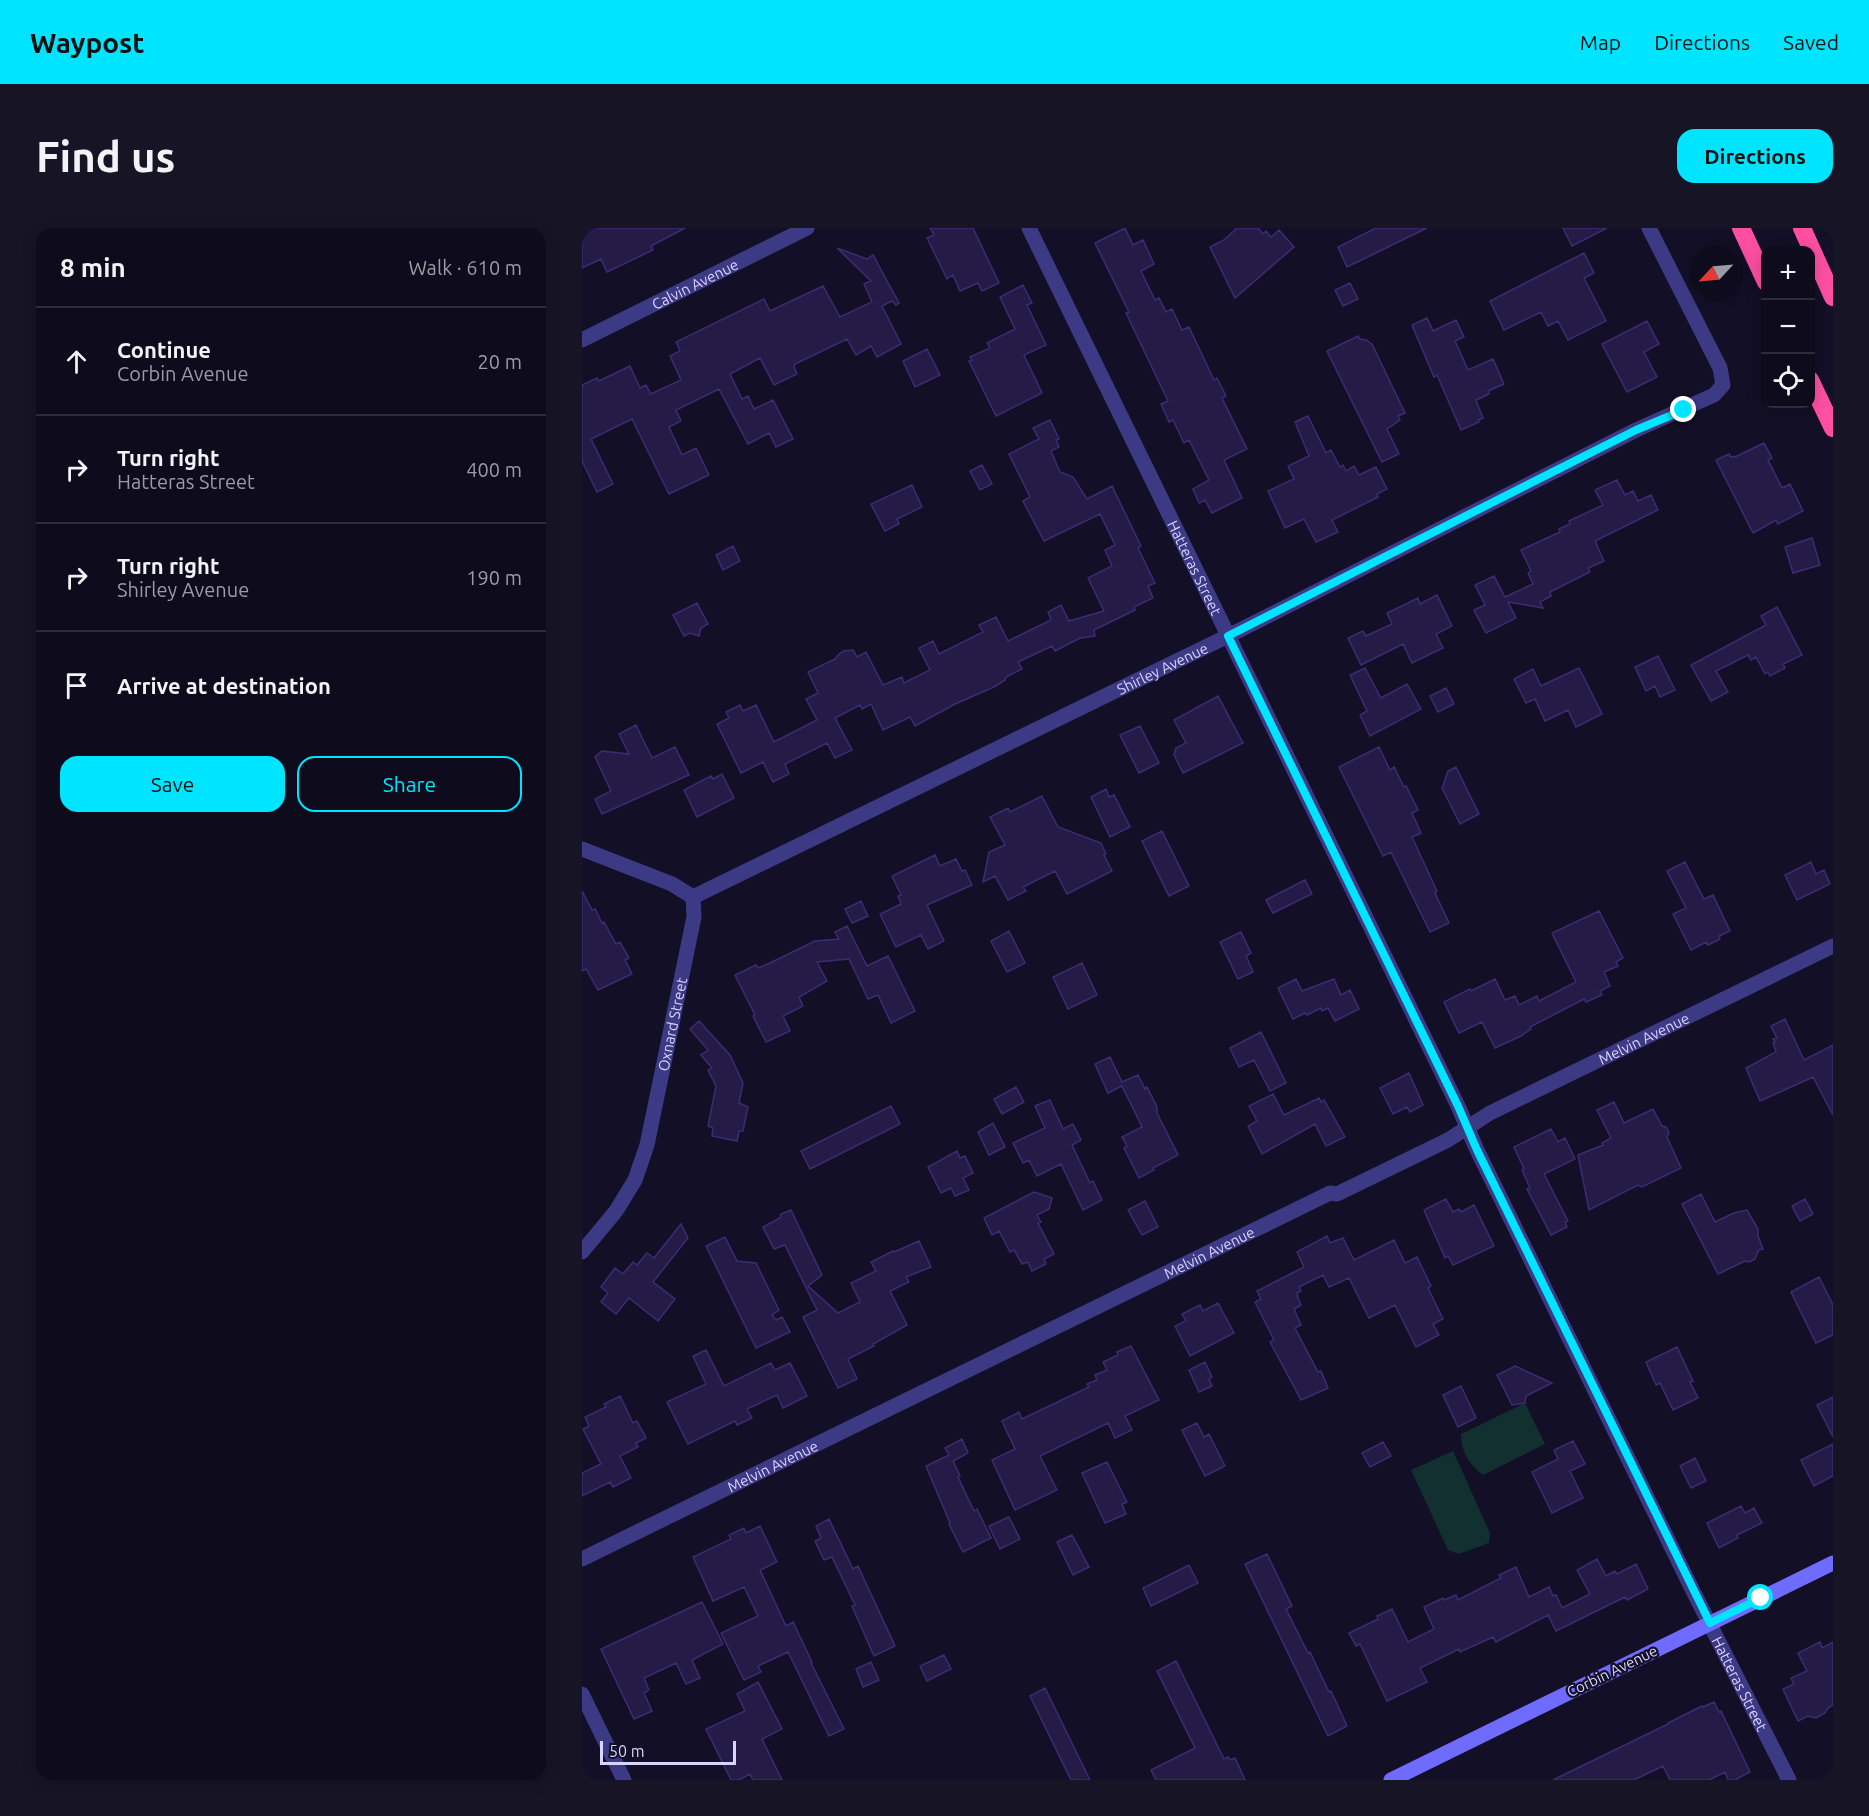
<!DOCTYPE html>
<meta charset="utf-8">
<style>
body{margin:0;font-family:Ubuntu,sans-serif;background:#171425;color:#f1f3f6}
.controls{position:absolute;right:18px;top:18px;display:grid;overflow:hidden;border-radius:12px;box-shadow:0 3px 15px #0003}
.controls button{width:54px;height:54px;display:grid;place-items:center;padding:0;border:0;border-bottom:2px solid #2e2b3b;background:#0e0b1c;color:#f1f3f6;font:30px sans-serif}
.compass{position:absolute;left:1107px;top:18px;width:54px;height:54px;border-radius:50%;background:#0e0b1c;box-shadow:0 3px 15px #0003;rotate:244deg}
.scale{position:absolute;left:18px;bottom:15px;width:136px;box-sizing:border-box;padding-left:6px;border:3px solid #d9d4ff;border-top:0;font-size:16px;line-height:21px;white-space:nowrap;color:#d9d4ff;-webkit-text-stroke:4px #130f26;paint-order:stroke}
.stop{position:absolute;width:18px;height:18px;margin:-14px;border:4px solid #00e5ff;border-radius:50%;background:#fff}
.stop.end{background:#00e5ff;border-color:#fff;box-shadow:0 2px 6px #0008}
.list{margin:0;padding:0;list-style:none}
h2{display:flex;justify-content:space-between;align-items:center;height:78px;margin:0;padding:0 24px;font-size:26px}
h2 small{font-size:20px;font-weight:400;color:#9b9ba3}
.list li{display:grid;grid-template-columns:39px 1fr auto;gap:18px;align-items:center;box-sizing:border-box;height:108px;padding:0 24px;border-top:2px solid #2e2b3b}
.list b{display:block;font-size:22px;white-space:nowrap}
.list p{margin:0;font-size:20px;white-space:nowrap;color:#9b9ba3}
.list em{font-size:20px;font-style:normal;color:#9b9ba3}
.actions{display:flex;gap:12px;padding:18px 24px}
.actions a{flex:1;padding:14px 0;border:2px solid #00e5ff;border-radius:18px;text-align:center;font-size:21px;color:#00e5ff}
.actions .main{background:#00e5ff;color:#111}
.icon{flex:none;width:33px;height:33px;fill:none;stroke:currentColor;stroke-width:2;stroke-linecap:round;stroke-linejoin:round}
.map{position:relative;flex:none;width:1251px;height:1552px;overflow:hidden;border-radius:18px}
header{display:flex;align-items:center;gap:36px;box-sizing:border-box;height:84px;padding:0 30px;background:#00e5ff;color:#111}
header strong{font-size:28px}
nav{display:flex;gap:33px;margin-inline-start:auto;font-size:21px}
.intro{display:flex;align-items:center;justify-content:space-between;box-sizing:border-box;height:144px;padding:0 36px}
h1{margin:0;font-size:42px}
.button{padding:15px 27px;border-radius:18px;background:#00e5ff;color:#111;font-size:21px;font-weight:700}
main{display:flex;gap:36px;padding:0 36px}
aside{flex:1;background:#0e0b1c;border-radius:18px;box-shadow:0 3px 15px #0003}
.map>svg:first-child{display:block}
</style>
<header>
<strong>Waypost</strong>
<nav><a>Map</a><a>Directions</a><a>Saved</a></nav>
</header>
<div class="intro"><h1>Find us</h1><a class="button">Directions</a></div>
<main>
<aside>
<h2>8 min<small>Walk · 610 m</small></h2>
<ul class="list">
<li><svg class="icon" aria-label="ahead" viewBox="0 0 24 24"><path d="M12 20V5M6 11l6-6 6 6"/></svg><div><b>Continue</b><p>Corbin Avenue</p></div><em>20 m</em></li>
<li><svg class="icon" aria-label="right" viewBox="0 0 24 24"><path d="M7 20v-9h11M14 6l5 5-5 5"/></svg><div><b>Turn right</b><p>Hatteras Street</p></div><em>400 m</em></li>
<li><svg class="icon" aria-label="right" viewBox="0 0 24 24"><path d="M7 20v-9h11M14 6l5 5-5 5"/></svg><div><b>Turn right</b><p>Shirley Avenue</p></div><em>190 m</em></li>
<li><svg class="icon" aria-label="arrive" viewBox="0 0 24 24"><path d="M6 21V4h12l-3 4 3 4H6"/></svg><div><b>Arrive at destination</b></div></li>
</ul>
<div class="actions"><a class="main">Save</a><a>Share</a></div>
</aside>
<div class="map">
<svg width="1251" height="1552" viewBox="0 0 1251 1552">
<rect width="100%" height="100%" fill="#130f26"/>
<path fill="#12302f" d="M943 1175 963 1216 901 1247C888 1238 878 1222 879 1206Z
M871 1223 908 1305 907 1315 877 1326 866 1322 829 1242Z"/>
<path fill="#241b47" stroke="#3b2d73" stroke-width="1.5" d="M0 0H103L69 18 71 22 25 44 19 31 0 40Z
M348 0H391L417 55 400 63 396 55 378 63 371 47 365 51 345 10 352 7Z
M543 0 551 17 561 12 572 36 559 43 573 72 577 70 584 84 590 81 600 102 607 99 632 152 635 150 644 168 640 170 665 221 642 232 660 270 630 285 623 272 617 275 611 261 627 252 607 212 602 215 591 192 587 194 579 176 586 173 544 85 547 84 513 15Z
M655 0H676L681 6 684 3 689 9 697 2 712 19 653 70 628 19 642 12Z
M794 0H845L765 39 756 19Z
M981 0H1025L990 18Z
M255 20 285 31 291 27 317 75 314 77 310 73 300 78 319 116 295 129 289 118 274 127 265 111 213 136 212 139 215 146 192 157 178 130 148 146 160 171 166 168 172 181 191 172 211 211 194 219 187 205 166 216 137 161 94 182 99 193 87 199 100 227 114 220 127 247 87 266 50 191 9 211 31 256 15 264 0 233V157L15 150 17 153 48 138 58 160 64 157 69 166 99 152 88 128 98 123 94 114 182 71 188 83 241 58 258 89 290 74 282 56 289 53Z
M1002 25 1012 45 1002 50 1024 93 986 112 976 93 966 98 959 84 922 102 908 73Z
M768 55 776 71 761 78 753 62Z
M441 57 450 75 445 77 464 117 442 127 460 165 414 188 387 133 390 132 388 129 408 120 405 115 433 101 418 69Z
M845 90 851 103 874 92 882 109 873 113 886 142 911 131 922 156 906 163 907 166 894 172 901 190 896 192 897 194 879 202 855 147 852 149 830 97Z
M1065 93 1077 116 1062 124 1075 149 1045 164 1020 116Z
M776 108 778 111 784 112 790 116 823 185 816 188 818 192 805 201 817 226 800 234 745 123Z
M345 121 358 147 333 159 321 133Z
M726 188 744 225 749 222 758 239 761 237 764 243 772 238 777 247 794 239 805 261 795 266 796 269 750 292 756 304 734 314 722 291 703 300 686 263 712 251 706 238 727 228 713 194Z
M468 192 477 211 474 212 477 219 469 223 478 244 491 249 505 271 530 258 559 318 556 320 573 355 566 358 571 370 552 379 553 382 512 402 513 408 498 410 473 423 470 418 436 434 440 441 424 449 423 452 412 459 373 476 333 498 328 489 301 502 289 476 280 481 278 477 253 490 270 522 253 530 245 515 203 536 207 546 191 554 181 534 159 545 135 496 147 490 144 484 158 477 161 483 174 477 192 514 235 492 224 471 236 465 226 444 253 431 257 426 262 423 271 422 275 429 284 424 301 457 320 449 322 455 348 442 337 420 351 413 357 426 401 404 397 397 414 389 426 413 469 392 466 384 479 377 487 393 522 383 506 350 530 338 523 322 533 317 518 286 462 313 441 273 448 269 427 226 457 211 451 200Z
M1182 215 1190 230 1186 232 1200 260 1208 256 1221 283 1196 296 1194 292 1171 305 1134 232 1147 226 1149 229 1152 228 1153 229Z
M400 237 410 256 398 262 388 243Z
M1035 252 1043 267 1051 263 1056 273 1069 267 1076 282 1013 313 1022 333 1006 340 1008 344 968 364 969 368 958 374 961 380 926 374 934 390 904 405 892 382 903 377 893 357 912 348 923 369 951 356 946 345 949 343 939 322 978 304 977 301 988 296 987 293 1021 277 1013 262Z
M330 257 340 279 315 291 317 296 303 303 289 276Z
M1230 310 1238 337 1211 345 1203 319Z
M151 318 158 333 141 342 134 327Z
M855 367 870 398 854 406 861 420 830 435 821 416 779 437 766 410 781 403 784 408 810 396 805 385 836 370 838 376Z
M115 375 126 396 119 400 117 408 108 405 102 408 91 387Z
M1195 379 1220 427 1201 436 1203 440 1188 448 1186 444 1183 446 1174 429 1169 432 1166 427 1134 443 1146 464 1129 473 1109 437 1184 397 1179 388Z
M1076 428 1093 462 1078 469 1073 458 1064 463 1053 439Z
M783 440 799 470 825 456 839 481 788 508 778 487 785 483 768 447Z
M997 440 1020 486 994 499 986 482 963 493 953 471 944 475 932 451 951 441 959 458Z
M864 460 872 476 856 484 848 468Z
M636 468 661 515 601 545 592 527 594 520 604 515 592 492Z
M54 497 70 530 93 519 107 547 20 586 13 571 29 563 13 529 20 523 47 526 37 506Z
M558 498 577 535 557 545 538 507Z
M797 519 808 542 812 539 822 559 824 558 836 582 830 585 839 605 830 609 855 663 853 665 867 695 848 704 809 624 801 628 757 539Z
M874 539 897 586 878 596 860 560 866 543Z
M140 546 152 570 115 589 102 562 129 548 131 551Z
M524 561 527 569 532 567 548 599 528 609 509 569Z
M460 568 476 599 519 615 524 626 522 627 530 643 485 666 473 643 441 659 444 663 426 672 413 648 401 654 407 624 423 617 408 589 426 580 428 584Z
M580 603 607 658 587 668 560 613Z
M353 627 358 638 374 631 380 643 383 642 390 657 345 677 362 713 346 721 339 707 314 719 298 686 319 676 316 668 319 667 310 648Z
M1103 634 1122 671 1131 667 1148 703 1137 708 1138 711 1126 717 1124 714 1109 722 1091 686 1104 680 1085 643Z
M1229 634 1234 646 1242 642 1248 656 1215 672 1203 647Z
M723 652 730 666 691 685 684 672Z
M0 663 10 682 13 681 20 695 22 694 34 716 38 714 47 730 43 732 50 746 16 762 4 741 0 743Z
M279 673 286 688 270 695 263 681Z
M1017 683 1041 730 1034 734 1036 738 1022 744 1028 758 1018 763 1020 767 1004 774 1002 771 948 799 949 801 939 808 913 820 900 794 877 805 862 774 888 761 889 763 913 751 923 772 933 768 937 777 955 768 957 773 994 754 970 705Z
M265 698 285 738 306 728 333 783 309 795 296 767 286 771 267 731 235 734 245 753 217 769 221 778 201 788 208 803 184 814 171 788 173 787 153 747 174 737 176 740 188 735 233 713 257 711 253 704Z
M427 703 443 735 425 744 409 713Z
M659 704 669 725 664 728 671 744 656 751 638 714Z
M500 735 515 767 486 781 471 749Z
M714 751 720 763 752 751 759 767 768 762 777 781 753 793 746 780 740 783 739 780 725 787 723 785 711 791 696 760Z
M1203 791 1222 832 1251 817V887L1231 849 1178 873 1164 840 1194 824 1191 815 1193 814 1191 811 1195 810 1189 798Z
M117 793 148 827 161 855 157 875 166 879 161 903H157L155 913 130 908 131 900 126 898 134 858 126 842 130 840 119 827 126 822 108 801Z
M679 804 704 855 688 863 672 832 657 839 648 820Z
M528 829 540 854 556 847 563 861 565 859 575 879V885L596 927 571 940 572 942 557 950 542 920 545 918 540 909 560 899 540 858 526 865 513 836Z
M827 845 841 877 828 884 825 879 811 886 798 860Z
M434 859 442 874 420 886 412 871Z
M691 866 702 887 737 870 739 874 742 872 763 909 744 918 733 896 680 926 666 898 675 893 667 878Z
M468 872 481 901 491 896 499 912 490 917 508 955 511 953 520 972 501 982 479 936 455 948 447 932 441 935 431 915 463 900 453 878Z
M1032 874 1042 895 1071 881 1080 898 1084 899 1087 905 1085 909 1099 940 1060 959 1056 957 1007 982 996 927 1021 917 1020 915 1029 910 1015 882Z
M309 878 318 896 228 941 219 923Z
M411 895 423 919 407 927 396 904Z
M969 901 976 914 983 910 993 931 962 946 986 993 983 994 985 999 969 1007 945 961 948 960 940 942 942 941 932 919Z
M375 923 378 930 383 928 391 945 381 950 387 962 373 968 369 960 359 965 346 939Z
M452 964 470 970 467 981 455 987 459 994 456 995 472 1026 462 1031 464 1036 450 1043 446 1034 440 1036 432 1022 428 1024 417 1003 410 1007 402 990Z
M1119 966 1133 994 1152 985 1165 982 1176 1001V1008L1181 1021 1177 1022 1173 1031 1167 1034 1163 1033 1136 1046 1100 976Z
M864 971 871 984 877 981 879 984 892 977 912 1018 871 1037 866 1028 863 1030 842 982Z
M1223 971 1231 986 1218 993 1210 978Z
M563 973 576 999 560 1007 546 982Z
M209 982 240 1047 226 1058 256 1085 278 1074 269 1055 294 1043 289 1034 311 1023 312 1024 337 1013 349 1039 324 1049 327 1054 308 1063 325 1097 291 1116 292 1118 266 1131 275 1151 256 1160 221 1089 235 1082 203 1017 192 1021 181 999 198 990 199 986Z
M99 996 106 1010 71 1054 93 1071 76 1093 47 1070 34 1086 19 1074 26 1065 19 1059 33 1040 41 1046 51 1034 55 1037 65 1025 72 1030Z
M745 1008 748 1015 761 1010 772 1032 812 1012 823 1035 835 1029 849 1058 846 1060 861 1091 851 1096 857 1107 834 1119 813 1077 787 1090 767 1050 747 1059 741 1047 717 1059 719 1063 715 1065 716 1068H715L719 1077 712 1081 719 1097 713 1100 736 1144 739 1143 746 1160 719 1172 688 1114 692 1112 673 1074 679 1071 675 1063 722 1039 715 1024Z
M143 1009 155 1033 174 1035 197 1082 190 1087 194 1092 200 1089 208 1104 174 1120 124 1018Z
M1237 1049 1251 1077V1107L1234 1115 1209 1064Z
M636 1075 652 1105 608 1128 593 1098 604 1093 600 1086 618 1077 621 1083Z
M549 1118 577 1172 543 1188 550 1202 533 1210 526 1195 458 1228 475 1262 433 1282 410 1232 433 1221 420 1193 437 1184 440 1191 507 1159 505 1156 515 1152 513 1147 525 1142 521 1134 536 1127 535 1124Z
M1095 1119 1111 1153 1108 1154 1116 1170 1091 1182 1078 1155 1074 1157 1064 1134Z
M124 1122 142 1158 189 1135 193 1142 208 1135 225 1168 201 1180 195 1167 165 1181 170 1190 155 1197 153 1193 106 1216 85 1174 124 1156 111 1128Z
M623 1134 630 1149 627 1151 630 1158 617 1164 607 1142Z
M933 1138 970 1155 944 1168 943 1175 930 1177 915 1147Z
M879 1158 894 1190 876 1199 861 1167Z
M38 1168 51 1195 55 1193 64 1210 54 1215 56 1219 38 1228 49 1250 31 1259 28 1254 0 1268V1245L19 1236 1 1201 7 1198 3 1189 24 1179 22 1176Z
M1251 1169V1209L1235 1177Z
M615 1195 622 1209 627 1206 643 1238 623 1248 600 1202Z
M380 1211 386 1225 371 1233 378 1248 376 1249 392 1283 395 1281 409 1310 381 1324 367 1296 368 1295 344 1238 367 1227 363 1220Z
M991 1213 1003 1236 988 1243 1001 1270 970 1285 950 1244 976 1231 972 1222Z
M801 1214 809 1228 788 1239 780 1225Z
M1251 1216V1248L1232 1258 1219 1232Z
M1113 1230 1124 1253 1109 1260 1098 1238Z
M525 1234 545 1274 540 1276 544 1286 523 1295 500 1245Z
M1159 1278 1163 1285 1172 1280 1180 1295 1155 1307 1156 1310 1137 1320 1125 1295Z
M427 1289 438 1311 418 1321 407 1298Z
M247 1291 271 1341 276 1338 313 1418 292 1428 270 1378 273 1377 250 1329 242 1332 233 1313 239 1310 234 1298Z
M178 1298 195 1334 178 1342 204 1398 211 1394 230 1434 229 1435 262 1501 247 1508 206 1424 176 1438 179 1444 162 1452 139 1405 176 1388 162 1359 131 1373 111 1329 149 1311 147 1307 162 1300 164 1305Z
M490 1307 507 1339 491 1347 475 1314Z
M685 1326 710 1378 704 1381 726 1425 728 1424 747 1464 749 1463 765 1498 746 1508 663 1336Z
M1015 1331 1024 1348 1033 1343 1035 1346 1054 1336 1066 1361 1045 1372 1043 1369 974 1403 966 1387 914 1414 911 1409 878 1424 877 1421 838 1440 845 1454 805 1473 778 1416 774 1418 767 1405 796 1391 795 1388 810 1381 826 1414 852 1401 842 1379 861 1370 862 1372 874 1367 876 1372 919 1350 917 1347 934 1339 947 1369 967 1359 971 1368 974 1367 980 1380 1008 1366 995 1342Z
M607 1337 616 1355 569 1378 561 1360Z
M120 1374 141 1416 110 1432 118 1450 104 1456 94 1435 62 1450 67 1462 62 1465 70 1483 52 1491 19 1421Z
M1238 1414 1240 1420 1251 1414V1477L1246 1480 1243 1485 1234 1490 1226 1488 1216 1493 1201 1461 1212 1456 1209 1450 1225 1443 1216 1425Z
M362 1427 369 1441 345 1453 338 1438Z
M594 1433 642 1531 646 1529 648 1532 653 1530 663 1552H574L569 1542 613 1520 575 1443Z
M289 1434 297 1452 281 1459 274 1441Z
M176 1454 200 1501 180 1511 200 1552H171L168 1546 157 1552H149L124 1501 163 1483 155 1466Z
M463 1460 508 1552H489L448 1468Z
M1132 1474 1137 1484 1139 1483 1168 1544 1153 1552H1146L1143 1544 1127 1552H1088L1081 1538 1052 1552H971L1086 1496V1495L1120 1478 1121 1479Z"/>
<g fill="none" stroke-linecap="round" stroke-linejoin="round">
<g stroke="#3d3a85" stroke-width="15">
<path id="s1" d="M447 0 876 878 895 922 1111 1363 1207 1552"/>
<path id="s2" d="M0 112 225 0"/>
<path d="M0 621 90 656 111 669"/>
<path id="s3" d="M111 669 646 408 1054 202 1132 167 1141 157 1138 140 1067 0"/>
<path id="s4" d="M0 1024 34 983 53 952 65 917 112 689 111 669"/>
<path id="s5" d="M0 1331 748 965 755 966 866 912 908 885 1251 718"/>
<path d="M0 1466 42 1552"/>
</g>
<path stroke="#6f6bff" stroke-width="15" d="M809 1552 1251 1335"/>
<path stroke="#ff4fa3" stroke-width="18" d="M1159 0 1184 54
M1220 0 1251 69
M1228 152 1251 200"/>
</g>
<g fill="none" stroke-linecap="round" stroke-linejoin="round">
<path stroke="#00e5ff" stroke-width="8" d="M1102 182 1054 202 646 408 876 878 895 922 1128 1395 1179 1370"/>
</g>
<g text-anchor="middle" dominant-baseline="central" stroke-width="4.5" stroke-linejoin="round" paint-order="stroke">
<g font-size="15" fill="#d9d4ff" stroke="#130f26">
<text stroke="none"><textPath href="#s2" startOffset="126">Calvin Avenue</textPath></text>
<text stroke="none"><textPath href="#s1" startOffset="378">Hatteras Street</textPath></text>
<text stroke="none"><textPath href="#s3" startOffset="522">Shirley Avenue</textPath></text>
<text stroke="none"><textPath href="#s4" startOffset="250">Oxnard Street</textPath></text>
<text stroke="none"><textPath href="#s5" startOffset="1184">Melvin Avenue</textPath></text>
<text stroke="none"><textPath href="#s5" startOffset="698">Melvin Avenue</textPath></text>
<text stroke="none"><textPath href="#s5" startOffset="212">Melvin Avenue</textPath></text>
<text transform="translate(1030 1443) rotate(-26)">Corbin Avenue</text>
<text stroke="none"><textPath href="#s1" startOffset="1620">Hatteras Street</textPath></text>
</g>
</g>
</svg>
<div class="controls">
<button>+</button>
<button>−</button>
<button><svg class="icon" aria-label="locate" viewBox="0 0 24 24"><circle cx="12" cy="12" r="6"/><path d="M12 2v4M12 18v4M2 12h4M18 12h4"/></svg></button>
</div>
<svg class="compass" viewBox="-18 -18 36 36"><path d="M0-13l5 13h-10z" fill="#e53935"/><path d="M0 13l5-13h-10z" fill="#9b9ba3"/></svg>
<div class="scale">50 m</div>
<div class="stop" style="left:1179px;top:1370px"></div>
<div class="stop end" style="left:1102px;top:182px"></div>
</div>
</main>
